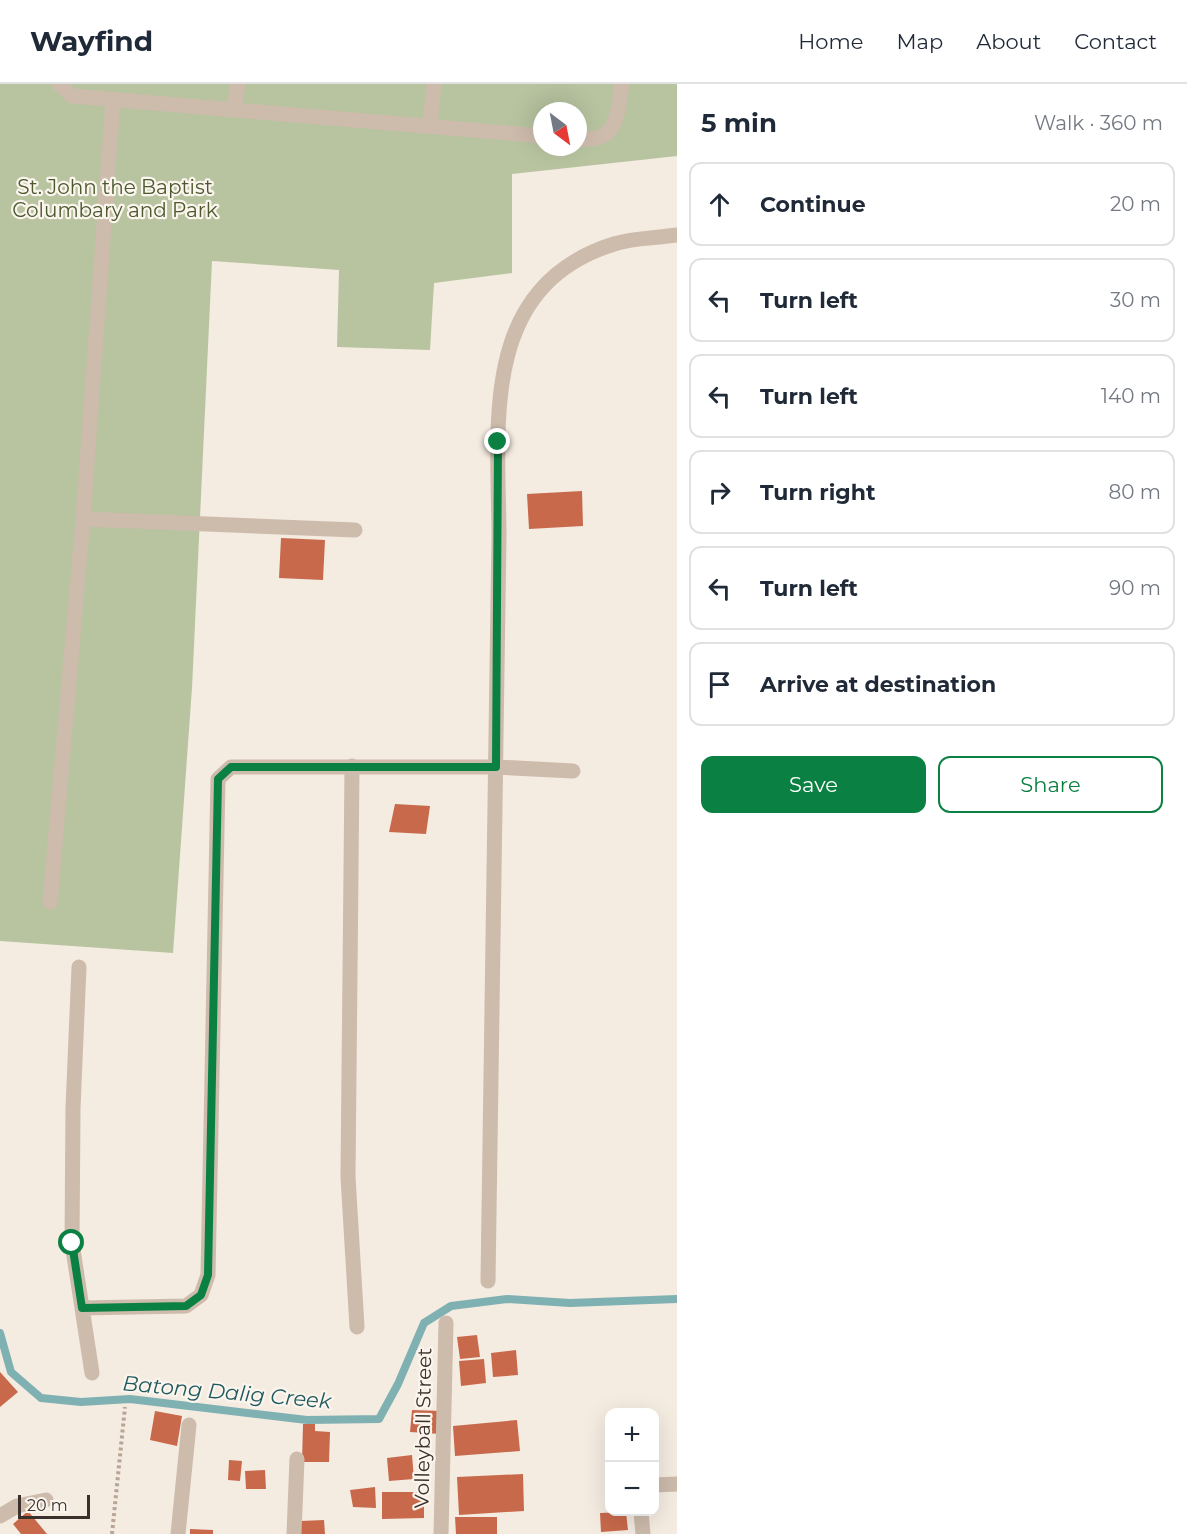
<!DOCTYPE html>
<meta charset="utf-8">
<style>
body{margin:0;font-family:Montserrat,sans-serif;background:#f6f6f7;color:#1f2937}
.controls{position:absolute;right:18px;bottom:18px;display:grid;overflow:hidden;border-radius:12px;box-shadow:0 6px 24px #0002}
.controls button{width:54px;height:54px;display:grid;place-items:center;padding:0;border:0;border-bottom:2px solid #e0e1e3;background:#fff;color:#1f2937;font:30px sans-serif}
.compass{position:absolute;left:533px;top:18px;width:54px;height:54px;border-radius:50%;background:#fff;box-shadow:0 6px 24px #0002;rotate:148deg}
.scale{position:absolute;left:18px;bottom:15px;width:72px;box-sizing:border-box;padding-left:6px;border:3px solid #3b302b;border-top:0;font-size:16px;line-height:21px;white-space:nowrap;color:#3b302b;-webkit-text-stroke:4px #fbf5ee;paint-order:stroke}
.stop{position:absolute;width:18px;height:18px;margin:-14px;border:4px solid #0b8043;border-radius:50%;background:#fff}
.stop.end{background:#0b8043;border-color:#fff;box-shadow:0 2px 6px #0008}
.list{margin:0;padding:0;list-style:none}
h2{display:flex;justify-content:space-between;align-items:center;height:78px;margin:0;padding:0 24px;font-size:26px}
h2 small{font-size:20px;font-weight:400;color:#747a83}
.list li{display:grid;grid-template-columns:39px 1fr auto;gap:18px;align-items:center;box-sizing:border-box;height:84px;margin:0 12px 12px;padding:0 12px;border:2px solid #e0e1e3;border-radius:12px}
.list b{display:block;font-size:22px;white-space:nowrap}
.list em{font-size:20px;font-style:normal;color:#747a83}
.actions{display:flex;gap:12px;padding:18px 24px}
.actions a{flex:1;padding:14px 0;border:2px solid #0b8043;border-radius:12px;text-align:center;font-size:21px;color:#0b8043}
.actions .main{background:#0b8043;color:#fff}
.icon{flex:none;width:33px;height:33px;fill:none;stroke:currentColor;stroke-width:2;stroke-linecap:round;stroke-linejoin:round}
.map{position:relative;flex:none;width:677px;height:1450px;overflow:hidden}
header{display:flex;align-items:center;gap:36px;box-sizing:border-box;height:84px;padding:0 30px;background:#fff;border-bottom:2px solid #e0e1e3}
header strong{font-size:28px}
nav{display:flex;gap:33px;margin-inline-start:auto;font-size:21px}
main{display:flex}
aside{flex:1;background:#fff}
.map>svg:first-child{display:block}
</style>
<header>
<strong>Wayfind</strong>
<nav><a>Home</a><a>Map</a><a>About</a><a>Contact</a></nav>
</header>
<main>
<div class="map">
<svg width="677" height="1450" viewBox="0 0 677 1450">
<rect width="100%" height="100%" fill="#f4ebe1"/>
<path fill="#b8c4a0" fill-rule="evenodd" d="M0 0H677V72L512 90V189L434 199 430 266 337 263 339 186 212 177 192 604 173 869 0 857ZM542 27H578V63H542Z"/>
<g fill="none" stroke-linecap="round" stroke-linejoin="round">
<path stroke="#7fb0b2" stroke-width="8" d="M0 1249 11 1288 41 1314 81 1318 130 1315 307 1336 379 1335 398 1300 424 1239 451 1222 507 1215 570 1219 677 1215"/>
</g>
<path fill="#c8694b" d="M582 407 583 442 529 445 527 410Z
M281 454 325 456 323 496 279 494Z
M395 720 430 722 426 750 389 748Z
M477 1251 480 1273 460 1275 457 1253Z
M516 1266 518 1291 493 1293 491 1269Z
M484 1275 486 1299 461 1302 459 1277Z
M0 1288 18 1308 0 1323Z
M412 1326 442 1327 441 1350 410 1348Z
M155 1327 182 1332 177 1362 150 1356Z
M517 1336 520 1367 455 1372 453 1342Z
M303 1340H315V1347L330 1348 329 1378H302Z
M412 1371 414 1395 389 1397 387 1374Z
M229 1376 242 1377 240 1397 228 1396Z
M265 1386 266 1405H246L245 1387Z
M523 1390 524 1427 459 1431 457 1393Z
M375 1403 376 1424 353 1423 350 1406Z
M382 1408H424V1434L382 1435Z
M28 1427 47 1450H21L13 1440Z
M626 1428 628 1446 601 1448 600 1429Z
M455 1433H497V1450H456Z
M324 1436 325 1450H298L301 1437Z
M190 1445 213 1446V1450H190Z"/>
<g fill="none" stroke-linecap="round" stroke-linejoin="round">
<path stroke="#b9a596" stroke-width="4" stroke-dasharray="3 3" stroke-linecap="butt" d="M112 1450 125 1323"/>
<path stroke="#cdbbac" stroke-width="15" d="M59 0 72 12 542 52
M234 26 238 0
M430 42 434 0
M578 55C618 59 617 32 622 0
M83 435 355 446
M352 682 348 1093 357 1243
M50 818 83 435 113 16
M79 883 73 1024 72 1159 92 1289
M488 1197 499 450C498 337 480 202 614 160 633 154 657 154 677 151
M82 1224 186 1222 201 1211 208 1191 218 695 231 683H496L573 687
M654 1401 677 1400
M641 1428 643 1450
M0 1432 17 1422 46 1416
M178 1450 189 1341
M294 1450 297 1375
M441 1450 446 1239"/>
</g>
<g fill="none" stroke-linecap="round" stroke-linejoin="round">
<path stroke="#0b8043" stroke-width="8" d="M72 1159 82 1224 186 1222 201 1211 208 1191 218 695 231 683H496L498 358"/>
</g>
<g text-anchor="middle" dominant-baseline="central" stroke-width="4.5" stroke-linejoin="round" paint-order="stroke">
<g font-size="20" fill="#4a5a2e" stroke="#fbf5ee">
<text x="115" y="103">St. John the Baptist<tspan x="115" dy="23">Columbary and Park</tspan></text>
</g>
<g font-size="20" fill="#3b302b" stroke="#fbf5ee">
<text transform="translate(423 1344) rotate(-89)">Volleyball Street</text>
</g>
<g font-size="21" font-style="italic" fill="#1f5a5e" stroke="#fbf5ee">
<text transform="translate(227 1308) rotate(5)">Batong Dalig Creek</text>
</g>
</g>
</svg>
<div class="controls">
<button>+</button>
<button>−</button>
</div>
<svg class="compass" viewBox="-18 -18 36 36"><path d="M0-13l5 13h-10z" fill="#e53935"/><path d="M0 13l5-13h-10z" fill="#747a83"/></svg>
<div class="scale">20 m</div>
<div class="stop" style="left:72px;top:1159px"></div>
<div class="stop end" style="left:498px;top:358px"></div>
</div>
<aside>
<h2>5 min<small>Walk · 360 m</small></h2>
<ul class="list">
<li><svg class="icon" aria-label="ahead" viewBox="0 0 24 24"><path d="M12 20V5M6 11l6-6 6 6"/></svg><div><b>Continue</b></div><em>20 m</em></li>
<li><svg class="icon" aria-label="left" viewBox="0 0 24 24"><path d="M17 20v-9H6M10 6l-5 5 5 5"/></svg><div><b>Turn left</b></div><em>30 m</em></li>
<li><svg class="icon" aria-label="left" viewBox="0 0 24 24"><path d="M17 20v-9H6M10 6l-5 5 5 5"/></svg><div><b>Turn left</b></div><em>140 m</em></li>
<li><svg class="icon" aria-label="right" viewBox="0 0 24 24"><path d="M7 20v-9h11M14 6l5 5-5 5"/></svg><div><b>Turn right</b></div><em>80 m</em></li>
<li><svg class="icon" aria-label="left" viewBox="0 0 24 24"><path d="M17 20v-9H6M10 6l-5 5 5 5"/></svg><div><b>Turn left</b></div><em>90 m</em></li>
<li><svg class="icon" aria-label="arrive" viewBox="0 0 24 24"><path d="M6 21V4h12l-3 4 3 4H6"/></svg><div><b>Arrive at destination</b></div></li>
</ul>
<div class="actions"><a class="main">Save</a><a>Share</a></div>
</aside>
</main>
